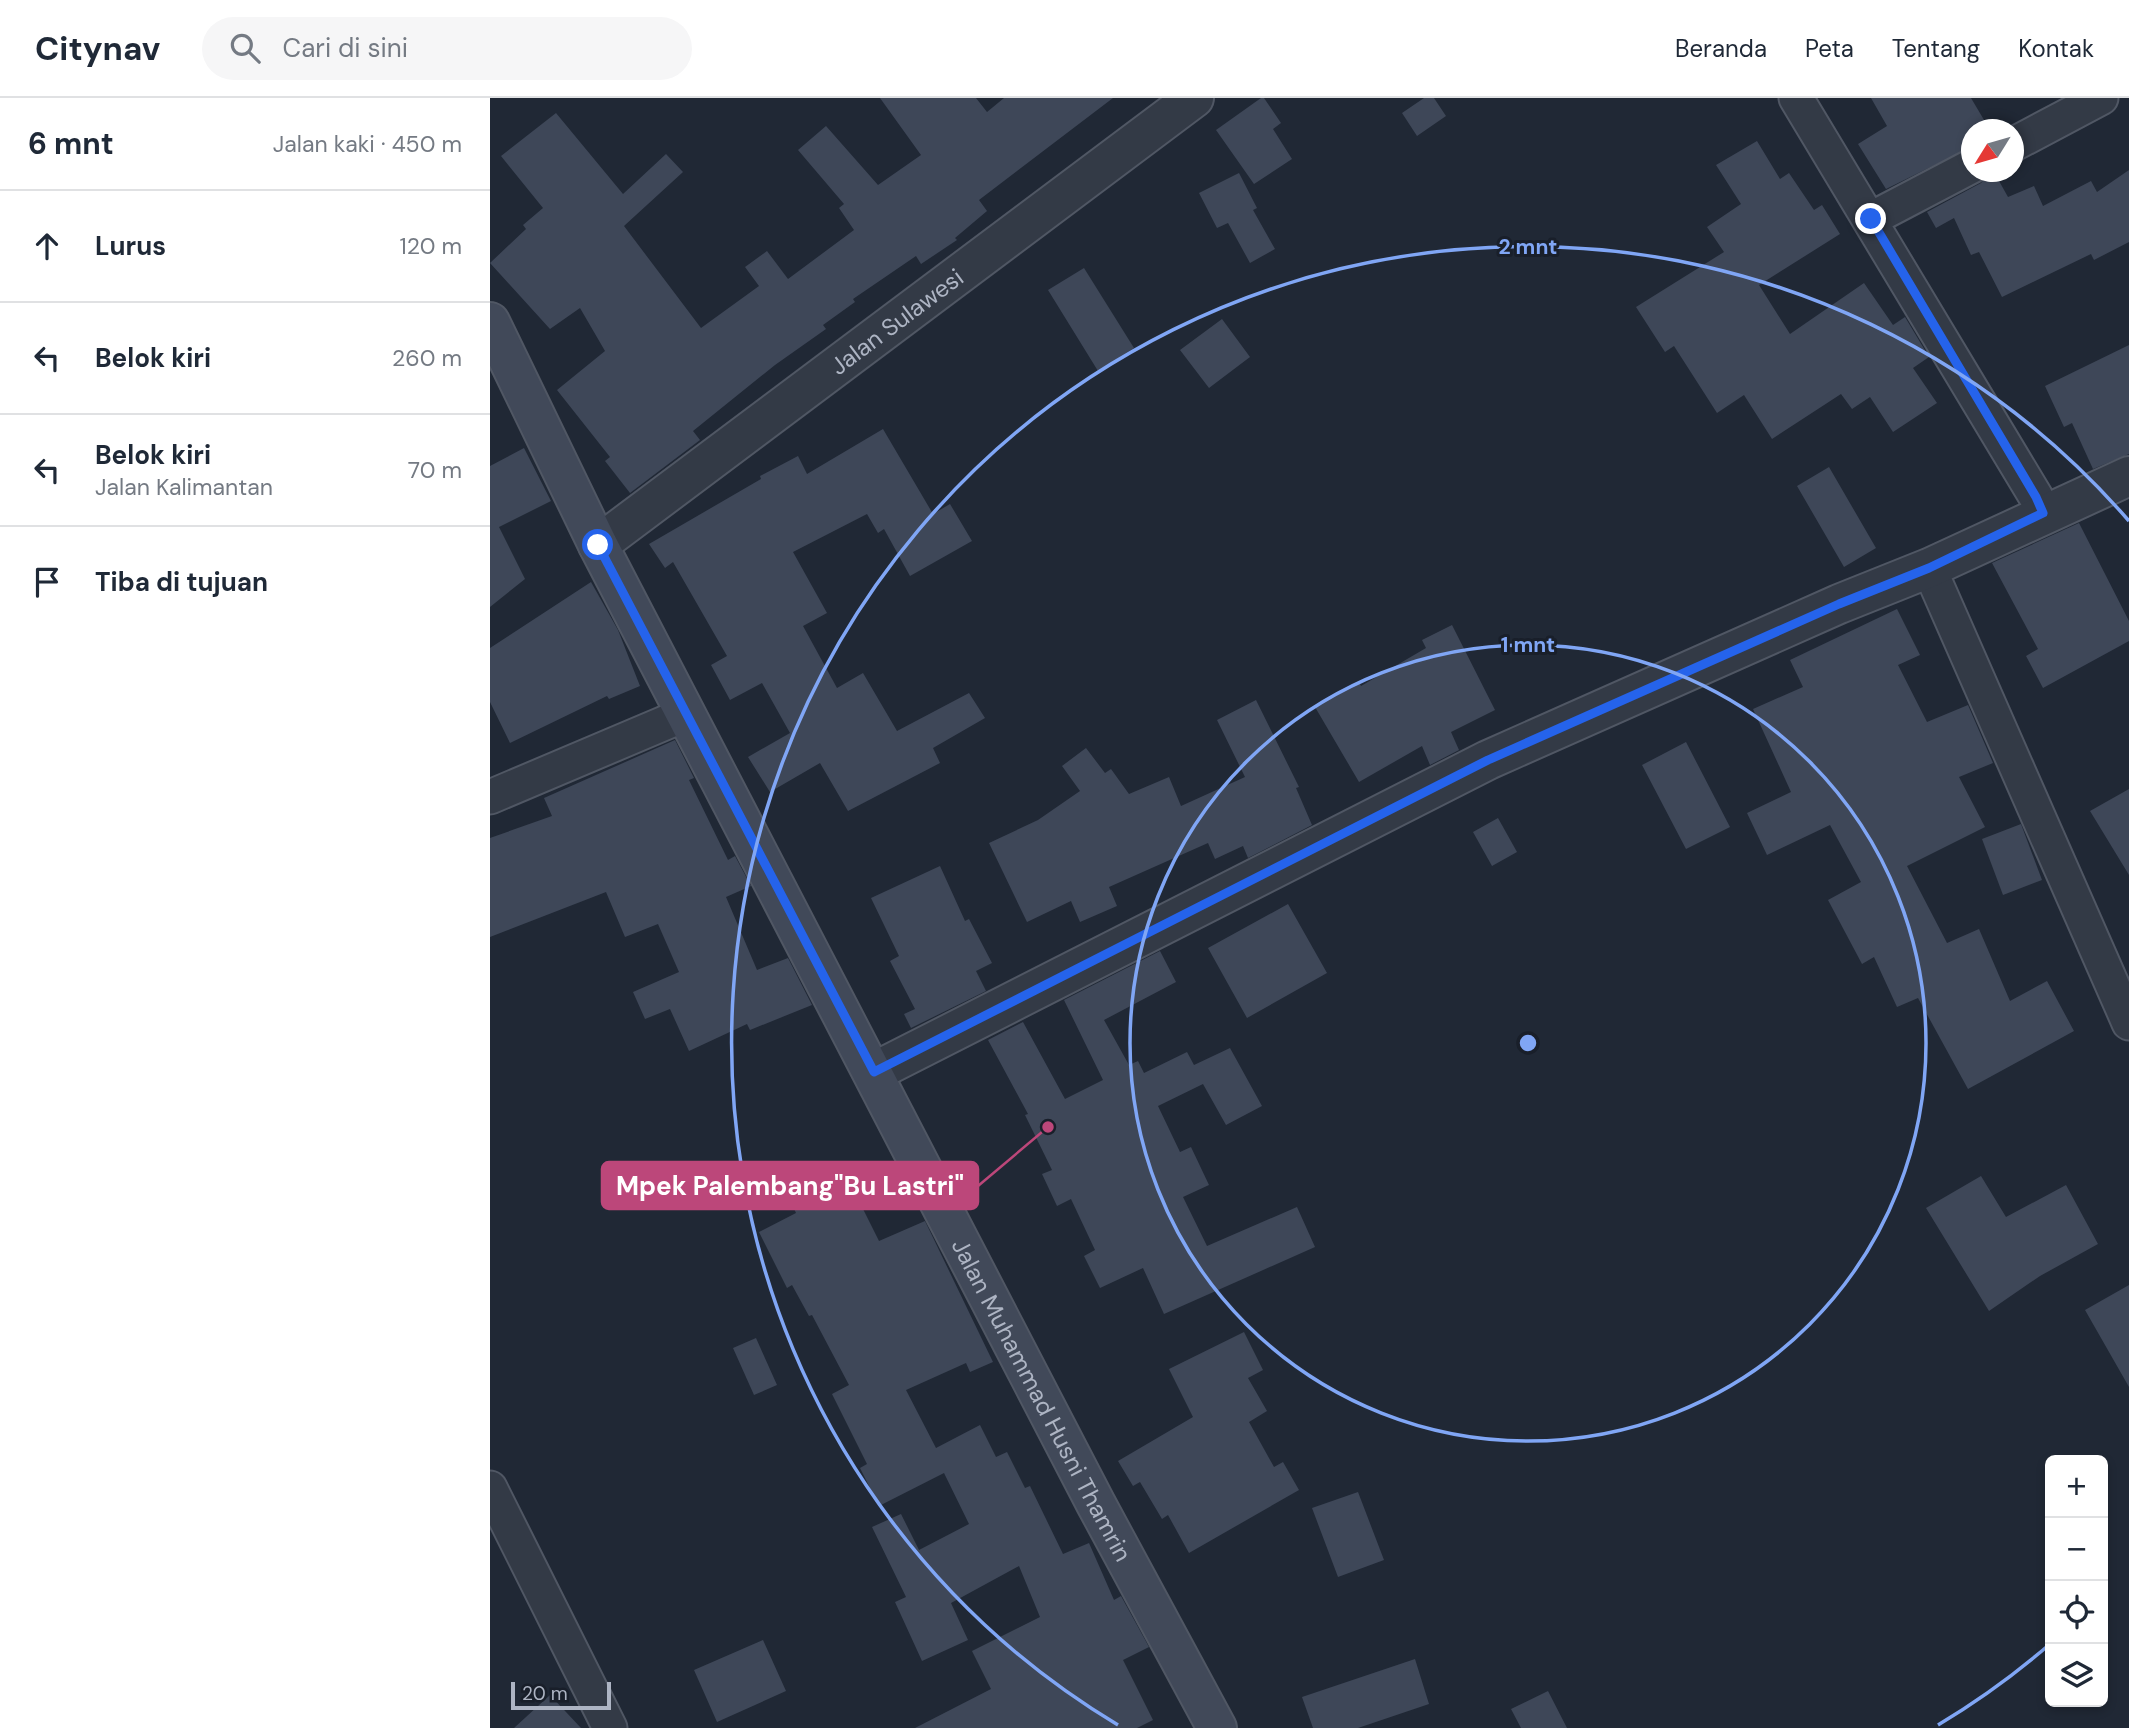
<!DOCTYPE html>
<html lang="id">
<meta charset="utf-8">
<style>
body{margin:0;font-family:"DM Sans",sans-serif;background:#f6f6f7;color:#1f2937}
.controls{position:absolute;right:21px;bottom:21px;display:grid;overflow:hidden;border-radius:10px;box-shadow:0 4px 10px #0003}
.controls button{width:63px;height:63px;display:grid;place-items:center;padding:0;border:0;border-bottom:2px solid #e0e1e3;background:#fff;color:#1f2937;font:35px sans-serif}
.compass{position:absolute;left:1471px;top:21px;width:63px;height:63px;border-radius:50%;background:#fff;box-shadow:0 4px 10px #0003;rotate:233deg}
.scale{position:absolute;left:21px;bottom:18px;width:100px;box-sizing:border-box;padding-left:7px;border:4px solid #adb4c3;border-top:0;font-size:19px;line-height:24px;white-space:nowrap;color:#adb4c3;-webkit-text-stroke:5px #191f2a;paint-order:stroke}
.stop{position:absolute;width:21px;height:21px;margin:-16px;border:5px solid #2563eb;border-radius:50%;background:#fff}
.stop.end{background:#2563eb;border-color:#fff;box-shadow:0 2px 7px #0008}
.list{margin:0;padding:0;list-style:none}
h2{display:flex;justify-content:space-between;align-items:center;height:91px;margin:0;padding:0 28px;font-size:30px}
h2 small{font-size:23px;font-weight:400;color:#747a83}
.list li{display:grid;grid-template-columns:46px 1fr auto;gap:21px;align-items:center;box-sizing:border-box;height:112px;padding:0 28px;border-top:2px solid #e0e1e3}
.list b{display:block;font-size:26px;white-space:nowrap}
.list p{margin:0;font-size:23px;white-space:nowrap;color:#747a83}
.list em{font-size:23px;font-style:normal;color:#747a83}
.icon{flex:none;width:38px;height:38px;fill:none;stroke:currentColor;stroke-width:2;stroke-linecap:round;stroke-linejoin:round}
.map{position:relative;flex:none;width:1639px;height:1630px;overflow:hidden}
header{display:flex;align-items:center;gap:42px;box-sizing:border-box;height:98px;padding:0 35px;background:#fff;border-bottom:2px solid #e0e1e3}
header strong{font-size:33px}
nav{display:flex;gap:38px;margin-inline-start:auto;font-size:24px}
.search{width:490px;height:63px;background:#f6f6f7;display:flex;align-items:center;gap:18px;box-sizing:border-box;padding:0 24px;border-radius:38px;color:#747a83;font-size:26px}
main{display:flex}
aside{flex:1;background:#fff}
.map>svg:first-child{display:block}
</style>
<header>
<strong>Citynav</strong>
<div class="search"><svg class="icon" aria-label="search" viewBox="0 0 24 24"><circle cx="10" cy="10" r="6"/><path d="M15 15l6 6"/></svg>Cari di sini</div>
<nav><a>Beranda</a><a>Peta</a><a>Tentang</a><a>Kontak</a></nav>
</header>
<main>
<aside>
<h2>6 mnt<small>Jalan kaki · 450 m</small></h2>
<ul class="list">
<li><svg class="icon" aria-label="ahead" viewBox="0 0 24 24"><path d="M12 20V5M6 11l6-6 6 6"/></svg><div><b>Lurus</b></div><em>120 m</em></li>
<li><svg class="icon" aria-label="left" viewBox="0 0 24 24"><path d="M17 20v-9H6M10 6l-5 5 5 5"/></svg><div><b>Belok kiri</b></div><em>260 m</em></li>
<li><svg class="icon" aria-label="left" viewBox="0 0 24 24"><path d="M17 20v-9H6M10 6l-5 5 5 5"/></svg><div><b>Belok kiri</b><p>Jalan Kalimantan</p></div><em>70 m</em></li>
<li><svg class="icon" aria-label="arrive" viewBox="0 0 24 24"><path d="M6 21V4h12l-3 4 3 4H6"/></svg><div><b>Tiba di tujuan</b></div></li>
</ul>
</aside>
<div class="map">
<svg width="1639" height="1630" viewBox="0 0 1639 1630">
<rect width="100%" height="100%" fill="#202835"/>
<path fill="#3e4758" d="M390 0H486L497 14 514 0H623L489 102 497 113 465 140 467 142 431 166 426 158 363 201 365 204 333 227 336 231 285 267 203 333 210 342 140 395 115 363 120 359 67 292 115 253 90 210 60 231 0 165 36 131 33 127 53 110 11 58 66 15 133 96 176 56 193 74 134 128 211 230 269 188 255 169 277 153 298 181 364 132 349 110 354 106 308 52 336 28 388 87 431 57Z
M771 0H774L791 25 783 31 802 61 764 86 726 32Z
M934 0H944L956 18 927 38 912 15Z
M1381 0H1481L1500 32H1481V49L1396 91 1368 46 1397 28Z
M1267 43 1290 81 1299 75 1324 112 1332 107 1350 136 1269 187 1300 236 1374 185 1403 227 1415 219 1439 259 1423 270 1447 305 1403 334 1380 299 1362 311 1351 296 1282 341 1254 297 1227 315 1184 248 1175 254 1146 209 1234 154 1217 129 1251 106 1226 67Z
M1639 72V144L1604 162 1601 156 1512 199 1489 154 1481 157 1464 120 1446 130 1437 114 1491 85 1500 74H1504L1518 99 1544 88 1553 108 1601 83 1607 94Z
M749 75 767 110 763 112 785 151 760 165 738 125 727 130 709 95Z
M594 170 644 250 608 273 558 192Z
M732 221 760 259 719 290 690 252Z
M1639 247V356L1603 371 1582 325 1574 329 1555 288Z
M393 331 443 416 460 406 482 443 420 478 394 431 388 435 377 416 303 454 337 515 313 528 347 590 373 575 407 633 479 595 495 620 443 650 450 665 358 713 330 665 280 694 258 659 300 635 272 585 240 602 221 567 237 558 183 464 175 470 159 446 271 381 270 378 308 358 317 376Z
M34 350 61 403 9 429 35 481 0 509V368Z
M1339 369 1386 450 1354 469 1307 388Z
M1589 425 1639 523V543L1553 590 1536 558 1548 551 1502 465Z
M101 484 128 532 150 588 119 601 117 598 20 645 0 604V550Z
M1407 511 1430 557 1408 567 1437 624 1478 607 1503 665 1469 679 1495 729 1417 768 1457 845 1489 831 1520 903 1557 883 1584 933 1478 991 1428 900 1407 909 1384 859 1372 866 1338 802 1371 784 1340 727 1277 757 1257 715 1301 694 1263 611 1313 589 1300 562Z
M962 527 1005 612 961 634 969 652 940 667 932 648 869 684 825 609 869 584 871 588 936 550 932 542Z
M766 602 809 689 806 690 822 727 758 760 753 748 725 761 718 745 619 789 627 808 590 824 581 803 537 824 499 745 548 722 590 693 572 668 596 650 615 675 621 671 639 696 679 679 691 708 755 679 727 622Z
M185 642 204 680 199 682 238 762 245 758 261 788 236 799 267 872 298 860 322 907 260 932 257 926 199 953 180 911 155 921 143 894 189 874 168 826 135 839 116 794 0 839V740L62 718 54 700Z
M1196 644 1240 729 1196 751 1152 667Z
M1639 691V777L1600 713Z
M1008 720 1027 754 1002 768 983 734Z
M1531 726 1552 782 1513 797 1492 741Z
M450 768 475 823 479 821 502 865 486 873 496 893 421 930 414 916 425 911 400 863 409 858 381 800Z
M798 806 837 875 757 920 718 850Z
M670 853 686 884 614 922 639 967 648 963 654 975 697 954 704 967 740 950 772 1008 736 1027 713 986 668 1008 690 1054 701 1049 719 1087 693 1099 717 1148 807 1109 825 1149 674 1216 653 1170 610 1190 594 1158 605 1152 581 1101 567 1108 552 1076 562 1072 535 1017 538 1016 498 942 533 924 575 1001 613 982 574 902Z
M355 1075 389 1143 435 1123 503 1264 480 1274 476 1265 416 1292 446 1350 490 1327 506 1359 517 1354 535 1390 540 1388 573 1456 599 1445 624 1502 631 1498 659 1549 633 1562 663 1622 647 1630H425L501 1591 482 1553 550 1519 529 1468 461 1505 478 1542 432 1563 405 1504 416 1499 382 1429 411 1416 429 1452 479 1426 454 1375 389 1408 370 1370 377 1366 342 1296 359 1287 322 1217 319 1218 302 1187 297 1190 269 1134 306 1115 300 1102Z
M1491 1078 1516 1119 1576 1087 1608 1146 1550 1178 1499 1213 1436 1110Z
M1639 1187V1289L1595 1212Z
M754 1234 773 1272 758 1280 777 1313 759 1324 784 1369 793 1364 809 1392 699 1455 678 1417 672 1421 650 1384 643 1388 628 1363 703 1319 679 1271Z
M266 1240 287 1287 264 1297 243 1250Z
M868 1394 894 1462 848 1479 822 1410Z
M273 1542 296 1593 227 1624 204 1572Z
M925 1561 939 1606 868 1630H823L812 1599Z
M1058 1593 1077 1630H1031L1021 1611Z
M60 1597 91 1630H24Z"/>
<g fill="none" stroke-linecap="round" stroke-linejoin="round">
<defs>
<path id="minor" d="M1306 0 1546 399 1553 415
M1524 46 1611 0
M1381 121 1482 68
M1439 470 1639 925
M0 699 196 616
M0 1390 120 1630"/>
<g id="tertiary">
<path id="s1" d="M108 447 704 0"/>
<path d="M384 974 998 662 1349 506 1439 470 1639 378"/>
</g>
<g id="secondary">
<path id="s2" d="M0 224 108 447 606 1406 727 1630"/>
</g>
</defs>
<use href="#minor" stroke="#505764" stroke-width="37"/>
<use href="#tertiary" stroke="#505764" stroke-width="42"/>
<use href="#secondary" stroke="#505764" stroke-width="42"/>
<use href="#minor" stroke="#333a46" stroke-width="33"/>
<use href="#tertiary" stroke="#333a46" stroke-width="38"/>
<use href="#secondary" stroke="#414959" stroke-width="38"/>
</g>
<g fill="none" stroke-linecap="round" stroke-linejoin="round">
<path stroke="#2563eb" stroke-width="9" d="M108 447 384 974 998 662 1349 506 1439 470 1553 415 1546 399 1381 121"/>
</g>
<g fill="none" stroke="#80a6f5" stroke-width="3.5">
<circle cx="1038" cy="945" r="398"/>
<path d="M1560 1546A796 796 0 0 1 1448 1627M628 1627A796 796 0 1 1 1639 423"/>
</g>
<g text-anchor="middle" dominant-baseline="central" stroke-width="6" stroke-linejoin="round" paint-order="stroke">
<g font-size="24" fill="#adb4c3" stroke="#191f2a">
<text stroke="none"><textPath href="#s1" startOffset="373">Jalan Sulawesi</textPath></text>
<text stroke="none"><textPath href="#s2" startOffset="1211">Jalan Muhammad Husni Thamrin</textPath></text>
</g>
</g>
<circle cx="1038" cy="945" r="10" fill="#80a6f5" stroke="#191f2a" stroke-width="3.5"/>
<g font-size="21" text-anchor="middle" font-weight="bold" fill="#80a6f5" stroke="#191f2a" stroke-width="6" stroke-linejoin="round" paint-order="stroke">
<text x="1038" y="156">2 mnt</text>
<text x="1038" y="554">1 mnt</text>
</g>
<path fill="none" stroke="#bc477a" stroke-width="2.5" d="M558 1029L488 1088"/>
<circle fill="#bc477a" stroke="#191f2a" stroke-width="2.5" cx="558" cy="1029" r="7"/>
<rect fill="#bc477a" stroke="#bc477a" stroke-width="2.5" x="112" y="1064" width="376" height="47" rx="7"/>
<g font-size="26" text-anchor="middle" font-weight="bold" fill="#fff">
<text x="300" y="1097">Mpek Palembang"Bu Lastri"</text>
</g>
</svg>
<div class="controls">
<button>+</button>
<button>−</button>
<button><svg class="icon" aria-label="locate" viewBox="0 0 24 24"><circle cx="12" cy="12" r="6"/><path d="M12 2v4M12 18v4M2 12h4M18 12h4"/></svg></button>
<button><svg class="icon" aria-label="layers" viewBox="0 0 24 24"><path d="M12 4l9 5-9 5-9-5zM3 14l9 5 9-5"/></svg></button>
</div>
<svg class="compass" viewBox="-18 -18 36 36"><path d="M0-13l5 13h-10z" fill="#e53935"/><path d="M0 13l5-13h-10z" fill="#747a83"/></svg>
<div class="scale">20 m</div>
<div class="stop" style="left:108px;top:447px"></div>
<div class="stop end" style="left:1381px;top:121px"></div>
</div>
</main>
